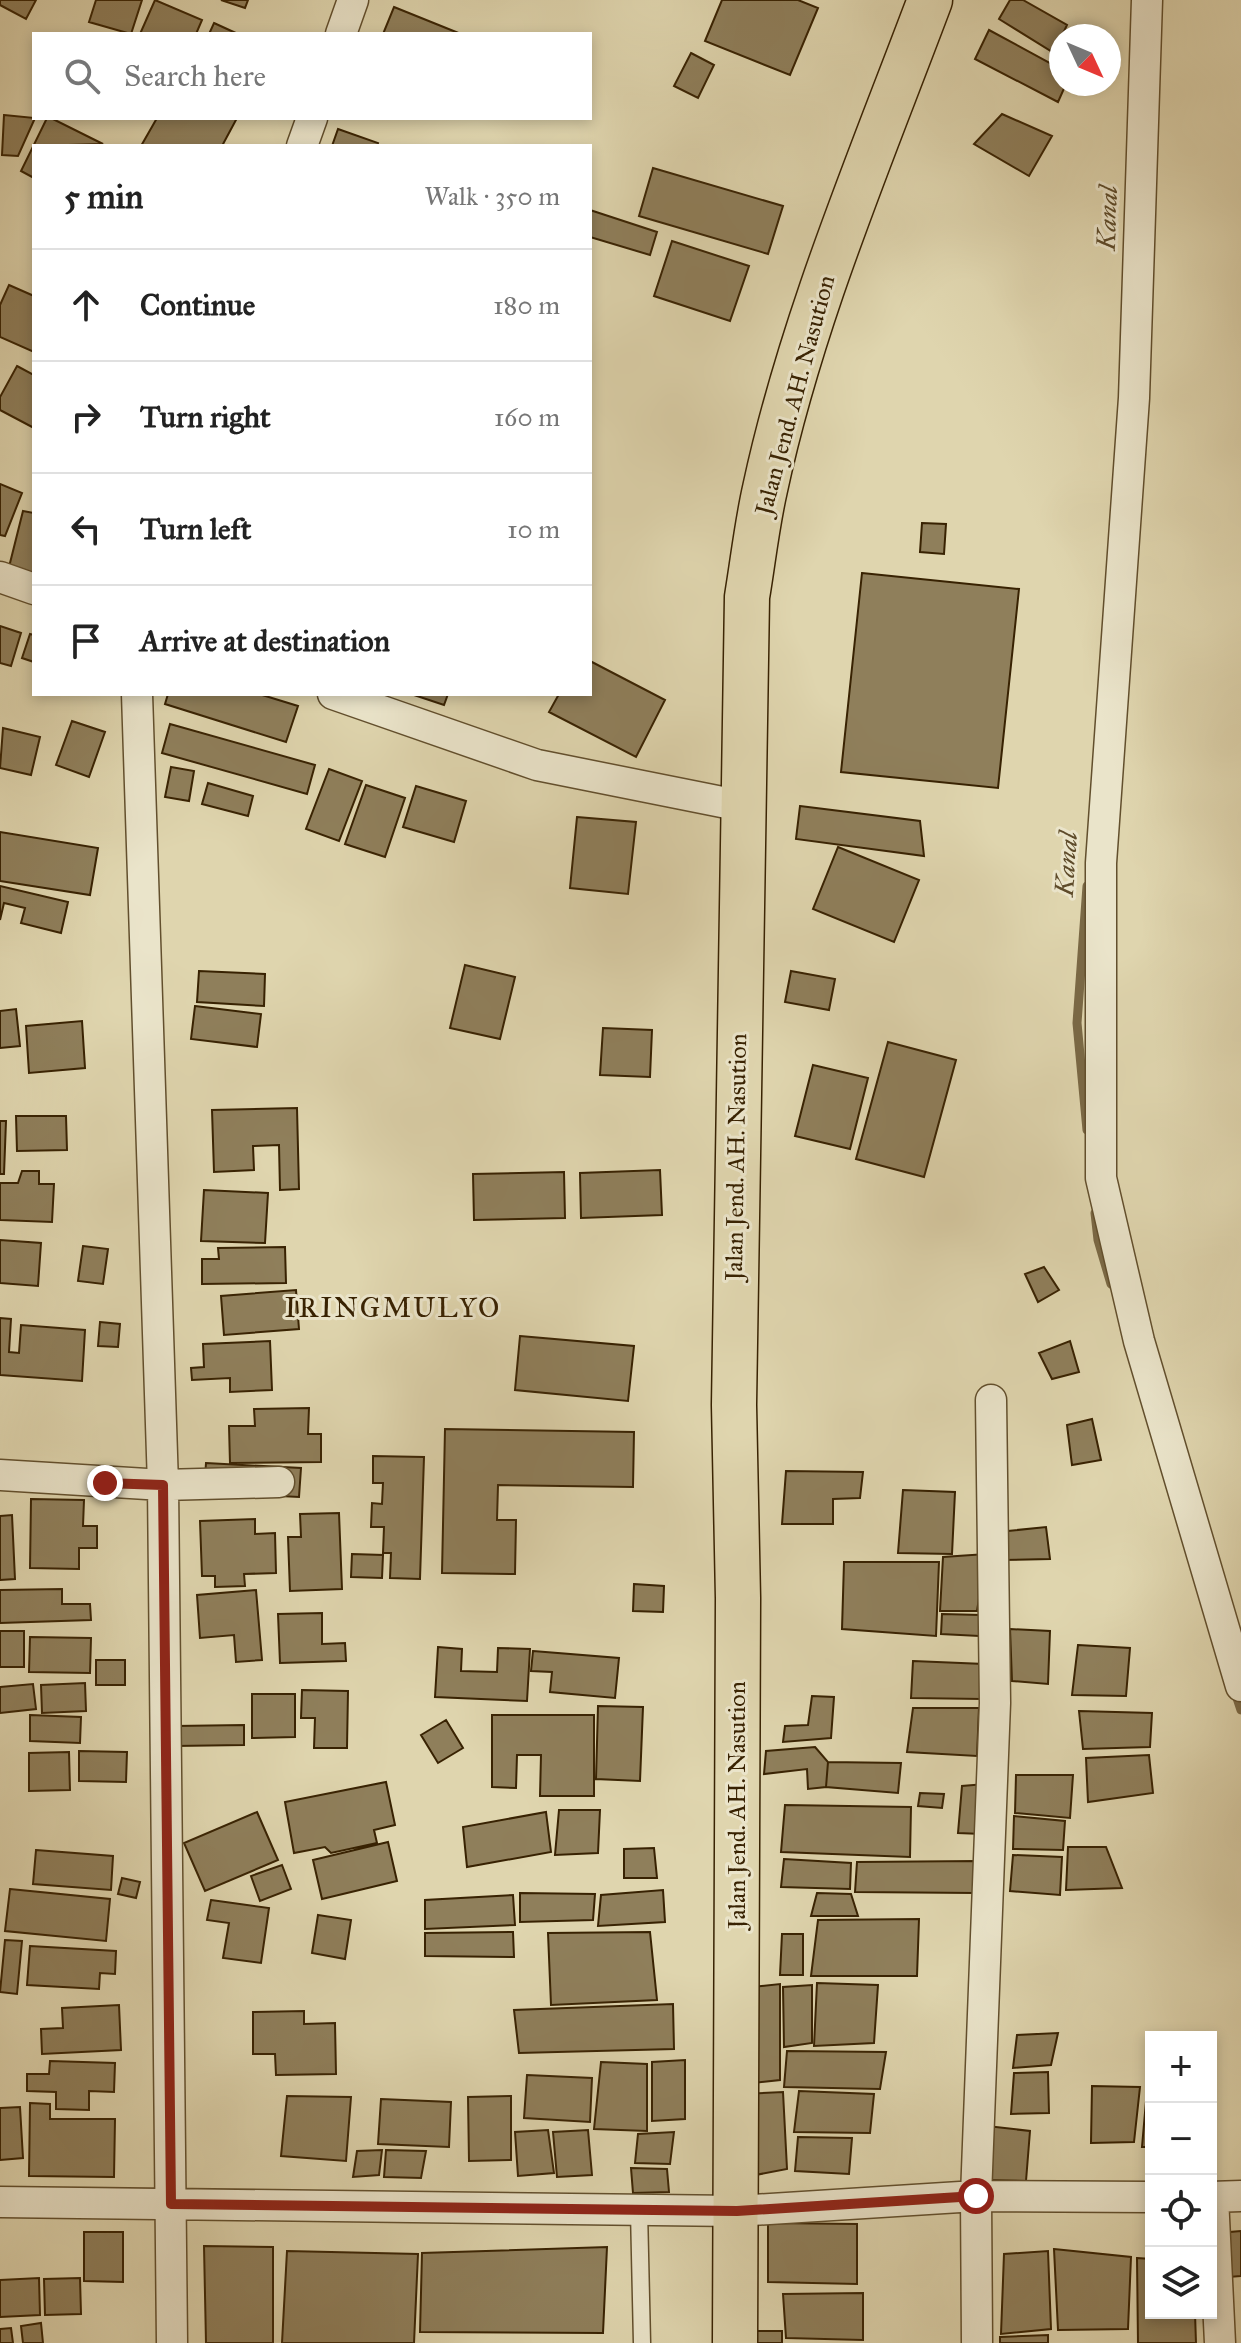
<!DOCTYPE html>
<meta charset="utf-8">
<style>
body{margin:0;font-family:"IM FELL Great Primer",serif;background:#f6f6f6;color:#222}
.controls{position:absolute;right:24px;bottom:24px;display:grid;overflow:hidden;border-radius:0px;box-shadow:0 4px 12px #0003}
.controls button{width:72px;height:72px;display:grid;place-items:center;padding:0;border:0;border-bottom:2px solid #e0e0e0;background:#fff;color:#222;font:40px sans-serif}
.compass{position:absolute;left:1049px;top:24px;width:72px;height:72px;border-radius:50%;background:#fff;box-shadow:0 4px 12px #0003;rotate:134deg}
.stop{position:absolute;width:24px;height:24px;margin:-18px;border:6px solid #8f2418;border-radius:50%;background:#fff}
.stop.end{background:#8f2418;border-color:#fff;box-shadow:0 2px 8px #0008}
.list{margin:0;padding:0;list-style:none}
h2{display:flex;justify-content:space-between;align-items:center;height:104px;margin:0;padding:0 32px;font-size:34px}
h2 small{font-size:26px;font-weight:400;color:#767676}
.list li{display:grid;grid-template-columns:52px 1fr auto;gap:24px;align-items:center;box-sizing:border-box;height:112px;padding:0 32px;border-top:2px solid #e0e0e0}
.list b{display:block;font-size:30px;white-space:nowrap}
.list em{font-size:26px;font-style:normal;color:#767676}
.icon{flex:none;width:44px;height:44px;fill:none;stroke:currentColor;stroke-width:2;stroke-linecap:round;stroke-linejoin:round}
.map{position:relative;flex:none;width:1241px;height:2343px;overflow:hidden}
.search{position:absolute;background:#fff;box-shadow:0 4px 12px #0003;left:32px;top:32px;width:560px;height:88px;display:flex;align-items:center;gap:20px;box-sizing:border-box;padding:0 28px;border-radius:0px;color:#767676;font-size:30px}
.panel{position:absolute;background:#fff;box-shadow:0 4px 12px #0003;left:32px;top:144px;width:560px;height:552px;border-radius:0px}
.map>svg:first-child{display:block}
</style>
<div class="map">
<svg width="1241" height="2343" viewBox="0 0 1241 2343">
<rect width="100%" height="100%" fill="#dfd5ae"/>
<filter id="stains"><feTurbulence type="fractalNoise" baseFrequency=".0025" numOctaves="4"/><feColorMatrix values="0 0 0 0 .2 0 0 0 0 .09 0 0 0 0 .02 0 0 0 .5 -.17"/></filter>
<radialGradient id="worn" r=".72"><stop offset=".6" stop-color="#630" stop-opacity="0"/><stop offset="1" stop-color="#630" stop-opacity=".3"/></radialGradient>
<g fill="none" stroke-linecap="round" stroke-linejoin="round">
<path stroke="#7a6946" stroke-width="9" d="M1087 886 1077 1023 1087 1130
M1095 1213 1098 1240 1111 1284
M1235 1692 1241 1710"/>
</g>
<path fill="#8f7f5b" stroke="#382202" stroke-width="2" d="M0 0H36L26 19 0 5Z
M96 0H142L131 34 89 22Z
M155 0 202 20 196 34H140Z
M221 0H248L245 8Z
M722 0H798L818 8 790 75 705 41Z
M1010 0H1023L1067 25 1054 53 999 19Z
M394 7 461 34H383Z
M214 23 238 34H209Z
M989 30 1061 69V84H1066L1058 102 975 59Z
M691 53 714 65 698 98 674 86Z
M1002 114 1052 136 1029 176 974 144Z
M4 115 35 118 18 156 2 155Z
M47 118H51L103 144 34 146V178L21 171Z
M157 118H237L222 146H141Z
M338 129 378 143 377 146H332Z
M653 168 783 206 768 254 639 216Z
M590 210 657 232 650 255 590 237Z
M672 241 749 266 730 321 654 296Z
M9 285 34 296V352L0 337V305Z
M17 366 34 375V428L0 410V397Z
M0 484 22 493 5 536 0 535Z
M23 511 34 513V577L8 571Z
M922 523 946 524 944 554 920 552Z
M862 573 1019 589 998 788 841 772Z
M0 626 21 633 11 666 0 663Z
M30 634 34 635V662L22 658Z
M590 661 665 700 636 757 549 712 559 694H590Z
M168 694H259L298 706 286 742 165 704Z
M411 694H448L444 705Z
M72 721 105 732 89 777 56 765Z
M170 724 315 765 307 794 162 753Z
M3 728 40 737 31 775 0 768Z
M171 767 194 771 189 801 165 797Z
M329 769 362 781 339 841 306 829Z
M208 783 253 796 248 816 202 804Z
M366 785 405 798 385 857 345 844Z
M416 786 466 801 454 842 403 827Z
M800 806 920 821 924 856 796 839Z
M577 817 636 822 628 894 570 888Z
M0 832 98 848 90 895 0 881Z
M838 847 919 880 894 942 813 909Z
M0 886 68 902 61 933 21 923 25 908 4 903 0 920Z
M465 965 515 977 500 1039 450 1028Z
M199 971 265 974 264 1006 197 1002Z
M791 971 835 979 829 1010 785 1002Z
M195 1006 261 1014 257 1047 191 1039Z
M16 1009 20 1046 0 1048V1011Z
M82 1021 85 1068 29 1073 26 1026Z
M603 1028 652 1030 650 1077 600 1075Z
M888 1042 956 1060 924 1177 856 1159Z
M813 1065 868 1078 850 1149 795 1136Z
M297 1108 299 1189 280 1190 279 1145 253 1146 254 1170 214 1172 212 1110Z
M16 1116H66L67 1150 17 1151Z
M0 1121H6L4 1174H0Z
M660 1170 662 1215 581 1218 580 1173Z
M22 1171H39V1184H54L52 1222 0 1220V1183H18Z
M564 1172 565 1218 474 1220 473 1174Z
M204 1190 268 1193 265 1243 201 1241Z
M0 1240 41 1243 38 1286 0 1283Z
M83 1246 108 1249 103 1284 78 1281Z
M285 1247 286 1283 202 1284V1259H219L218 1248Z
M1044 1267 1059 1290 1038 1302 1025 1274Z
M296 1290 299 1329 224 1335 221 1296Z
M0 1318 11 1319 9 1352 19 1353 21 1325 85 1330 82 1381 0 1375Z
M100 1322 120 1324 118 1347 98 1346Z
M520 1336 634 1346 628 1401 515 1390Z
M270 1341 272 1390 230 1392V1378L192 1380 191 1368 204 1367 203 1344Z
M1070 1341 1079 1372 1052 1379 1039 1353Z
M309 1408 308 1434H321V1462L230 1463 229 1426H255L254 1409Z
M1092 1419 1101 1460 1072 1465 1067 1425Z
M445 1429 634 1432 633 1487 498 1485 497 1520H516L515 1574 442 1573Z
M373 1456 424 1457 420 1579 390 1578 391 1553H383L384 1527H371L372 1503 382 1504 383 1483H373Z
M206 1463 301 1468 299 1497 204 1492Z
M786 1471 863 1472 860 1498 833 1499V1524H782Z
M903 1490 955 1492 952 1554 898 1553Z
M31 1499 84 1500 83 1526H97V1548H79V1569L30 1568Z
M339 1513 342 1589 290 1591 288 1537H301L300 1514Z
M12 1515 15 1579 0 1580V1516Z
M255 1519V1534L275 1533 276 1573 244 1574 245 1586 215 1587V1576H202L200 1521Z
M1046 1527 1050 1559 1000 1560 998 1532Z
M352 1554 383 1555 382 1578 351 1577Z
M986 1554 977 1611H940L943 1557Z
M844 1562H939L936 1636 842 1629Z
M634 1584 664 1586 663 1612 633 1611Z
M62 1589V1604H90L91 1620 0 1623V1590Z
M256 1590 262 1660 236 1662 234 1635 200 1638 197 1595Z
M322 1613V1644L345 1643 346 1661 280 1663 278 1614Z
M942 1614 981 1615 979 1636 941 1634Z
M1010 1629 1050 1631 1048 1684 1012 1681Z
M0 1631H24V1667H0Z
M30 1637 91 1638 90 1673 29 1672Z
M1078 1645 1130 1648 1126 1696 1072 1695Z
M438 1647 462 1649 461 1671 497 1672 498 1648 530 1649 527 1701 435 1697Z
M533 1651 619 1658 615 1698 550 1692 552 1672 531 1671Z
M96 1660H125V1685H96Z
M913 1661 984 1664 982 1699 911 1698Z
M85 1683 86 1711 42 1713 41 1685Z
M33 1684 36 1709 0 1713V1687Z
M302 1690 348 1691 347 1748H314L315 1718H301Z
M252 1694H295V1737L252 1738Z
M812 1696 834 1697 831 1738 783 1742 785 1726 808 1725Z
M598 1706 643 1707 640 1781 596 1779Z
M913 1708H979L977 1756 907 1752Z
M1079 1711 1152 1713 1150 1747 1083 1749Z
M30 1715 81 1717 80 1743 30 1741Z
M492 1715H594V1796H540L541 1755H517L516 1788 492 1787Z
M446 1720 463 1748 438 1763 421 1735Z
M244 1725V1745L175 1746V1726Z
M815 1747 828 1762 826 1787 808 1789 807 1769 764 1774 766 1751Z
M79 1751 127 1752 126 1782 79 1781Z
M69 1752 70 1790 29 1791V1753Z
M1149 1755 1153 1793 1088 1802 1086 1758Z
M828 1762 901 1763 898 1793 826 1787Z
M1016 1775H1073L1070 1818 1015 1813Z
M386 1782 395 1825 374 1830 377 1843 331 1853 325 1847 294 1853 285 1802Z
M985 1784 982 1834 958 1833 962 1786Z
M920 1793 944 1794 942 1808 918 1806Z
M785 1805 911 1807 910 1857 781 1852Z
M559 1810H600L598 1853 555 1855Z
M257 1812 278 1860 205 1891 184 1843Z
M546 1812 551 1852 467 1867 463 1827Z
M1014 1816 1065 1821 1063 1850 1013 1849Z
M388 1842 397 1881 322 1899 313 1860Z
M1068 1847H1106L1122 1888 1066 1890Z
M654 1848 657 1878H624V1849Z
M36 1850 113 1856 111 1890 33 1884Z
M1013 1855 1062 1857 1060 1895 1010 1891Z
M784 1859 851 1863 850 1889 781 1887Z
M977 1861 975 1893 855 1892 857 1862Z
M282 1865 291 1889 260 1901 251 1876Z
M122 1878 140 1882 136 1898 118 1894Z
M10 1889 110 1899 106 1941 5 1931Z
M663 1890 665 1922 598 1926 601 1895Z
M520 1893 595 1894 593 1920 520 1922Z
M817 1893 851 1894 858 1916H811Z
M513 1895 515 1925 425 1929V1900Z
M211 1900 269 1908 261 1963 223 1958 229 1923 207 1920Z
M318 1915 351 1920 345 1959 312 1953Z
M919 1919 917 1976H811L818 1920Z
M513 1932 514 1957 425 1956V1933Z
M650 1932 657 2000 551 2005 548 1933Z
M782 1934H803V1975H780Z
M5 1940 22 1941 17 1994 0 1992Z
M30 1946 116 1951 115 1974 100 1973 99 1989 27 1985Z
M817 1983 878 1985 874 2043 814 2046Z
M780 1984V2080L745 2084 743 1988Z
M812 1985V2043L784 2047 783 1987Z
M673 2004 674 2049 519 2053 514 2010Z
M119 2005 121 2050 42 2054 41 2029 63 2028 62 2008Z
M304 2011V2024L335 2023 336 2074 276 2075 275 2054H253V2012Z
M1058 2033 1051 2065 1013 2068 1017 2035Z
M787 2051 886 2052 880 2089 784 2087Z
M685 2060V2119L652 2121V2062Z
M50 2061 115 2063 114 2092 89 2091V2110L56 2109V2092L27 2091V2074H49Z
M601 2062 647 2064V2131L594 2129Z
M1048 2072 1049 2113 1011 2114 1014 2073Z
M527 2075 592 2078 590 2122 524 2118Z
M1092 2086 1140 2087 1134 2142 1091 2143Z
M1147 2090H1151V2147H1142Z
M799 2091 874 2094 870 2133 794 2132Z
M783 2092 787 2169 745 2177 743 2094Z
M287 2096 351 2097 346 2161 281 2156Z
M511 2096V2160L469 2161 468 2097Z
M381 2099 451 2102 449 2147 378 2144Z
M30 2103 50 2104V2119H115L114 2177 29 2176Z
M20 2107 23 2158 0 2160V2108Z
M987 2126 1030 2131 1026 2181 984 2180Z
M548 2130 554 2173 518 2176 515 2132Z
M588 2130 592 2175 557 2177 553 2132Z
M674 2132 670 2164 635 2163 638 2134Z
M798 2137 852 2138 849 2174 795 2171Z
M382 2150 379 2175 353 2177 357 2151Z
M386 2150 426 2151 421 2178 384 2177Z
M631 2168 667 2169 669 2192 633 2193Z
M768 2223 857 2224V2284L768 2282Z
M1241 2231V2276L1229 2277 1230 2232Z
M84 2232H123V2282L84 2281Z
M204 2246 273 2247V2343H206Z
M607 2247 603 2333 420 2332 422 2253Z
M1054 2249 1131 2257 1128 2329 1058 2330Z
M287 2251 418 2254 414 2343H282Z
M1048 2251 1051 2329 1001 2334 1004 2254Z
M1137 2258 1151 2259V2313H1195L1196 2343H1138Z
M39 2278 40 2315 0 2317V2280Z
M80 2278 81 2314 45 2315 44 2279Z
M863 2293V2340L786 2338 783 2294Z
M41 2323 43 2343H23L21 2326Z
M11 2328 13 2343H0V2329Z
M747 2331H782V2343H747Z
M1048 2335V2343H1000V2337Z"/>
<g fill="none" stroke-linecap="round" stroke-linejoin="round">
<defs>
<path id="lane" d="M639 2210 642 2343"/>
<path id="street" d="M1147 0 1134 398 1101 863V1178L1139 1341 1241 1686
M341 34 353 0
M302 146 312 118
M0 577 34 589
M137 694 163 1485 172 2343
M333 694 537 765 742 806
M0 1475 163 1485 279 1482
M1211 2197 1241 2196
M1213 2197 1220 2343
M0 2202 737 2211 976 2196 1151 2197
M977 2343 976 2196 995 1703 991 1400"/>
<path id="highway" d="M735 2343 738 1598 734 1405 747 597C753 561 757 524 765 489 801 321 870 160 930 0"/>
</defs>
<use href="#lane" stroke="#624f2d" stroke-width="19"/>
<use href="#street" stroke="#624f2d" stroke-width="33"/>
<use href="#highway" stroke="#382202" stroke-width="47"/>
<use href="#lane" stroke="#eae4ca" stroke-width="16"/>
<use href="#street" stroke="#eae4ca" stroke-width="30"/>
<use href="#highway" stroke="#dfd5ae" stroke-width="44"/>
</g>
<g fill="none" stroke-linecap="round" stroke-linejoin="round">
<path stroke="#8f2418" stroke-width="10" d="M105 1483 163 1485 171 2204 737 2211 976 2196"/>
</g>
<g text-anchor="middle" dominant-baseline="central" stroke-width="6" stroke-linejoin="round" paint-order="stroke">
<g font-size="24" fill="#382202" stroke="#eae4ca">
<text transform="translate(795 395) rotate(-75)">Jalan Jend. AH. Nasution</text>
<text transform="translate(736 1157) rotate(-89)">Jalan Jend. AH. Nasution</text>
<text transform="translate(737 1805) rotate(-90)">Jalan Jend. AH. Nasution</text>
</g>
<g font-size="26" font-style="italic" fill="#5e4b2a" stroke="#eae4ca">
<text transform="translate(1107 218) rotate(-88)">Kanal</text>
<text transform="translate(1066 864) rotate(-86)">Kanal</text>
</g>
<g font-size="28" letter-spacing="2" fill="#382202" stroke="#eae4ca">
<text x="393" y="1307">IRINGMULYO</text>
</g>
</g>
<rect width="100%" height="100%" filter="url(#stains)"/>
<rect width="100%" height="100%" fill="url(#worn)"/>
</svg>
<div class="controls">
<button>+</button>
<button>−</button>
<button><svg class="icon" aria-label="locate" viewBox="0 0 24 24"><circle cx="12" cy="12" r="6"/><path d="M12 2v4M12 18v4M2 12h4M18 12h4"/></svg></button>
<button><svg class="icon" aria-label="layers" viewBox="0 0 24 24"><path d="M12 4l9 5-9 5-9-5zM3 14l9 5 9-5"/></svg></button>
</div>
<svg class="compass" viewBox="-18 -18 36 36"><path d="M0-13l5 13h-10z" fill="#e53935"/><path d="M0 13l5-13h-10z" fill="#767676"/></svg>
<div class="stop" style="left:976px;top:2196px"></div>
<div class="stop end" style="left:105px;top:1483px"></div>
<div class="search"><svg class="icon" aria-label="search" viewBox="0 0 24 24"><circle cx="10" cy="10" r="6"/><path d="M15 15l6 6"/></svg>Search here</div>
<section class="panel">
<h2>5 min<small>Walk · 350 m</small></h2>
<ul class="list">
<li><svg class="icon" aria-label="ahead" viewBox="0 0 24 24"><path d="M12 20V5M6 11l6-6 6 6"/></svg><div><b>Continue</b></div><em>180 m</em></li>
<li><svg class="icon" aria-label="right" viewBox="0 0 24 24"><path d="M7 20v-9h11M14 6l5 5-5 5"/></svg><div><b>Turn right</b></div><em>160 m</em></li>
<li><svg class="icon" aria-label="left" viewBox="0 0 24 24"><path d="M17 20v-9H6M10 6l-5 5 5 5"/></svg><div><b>Turn left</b></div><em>10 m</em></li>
<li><svg class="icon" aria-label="arrive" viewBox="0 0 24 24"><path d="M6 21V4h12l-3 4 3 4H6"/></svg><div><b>Arrive at destination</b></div></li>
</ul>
</section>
</div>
